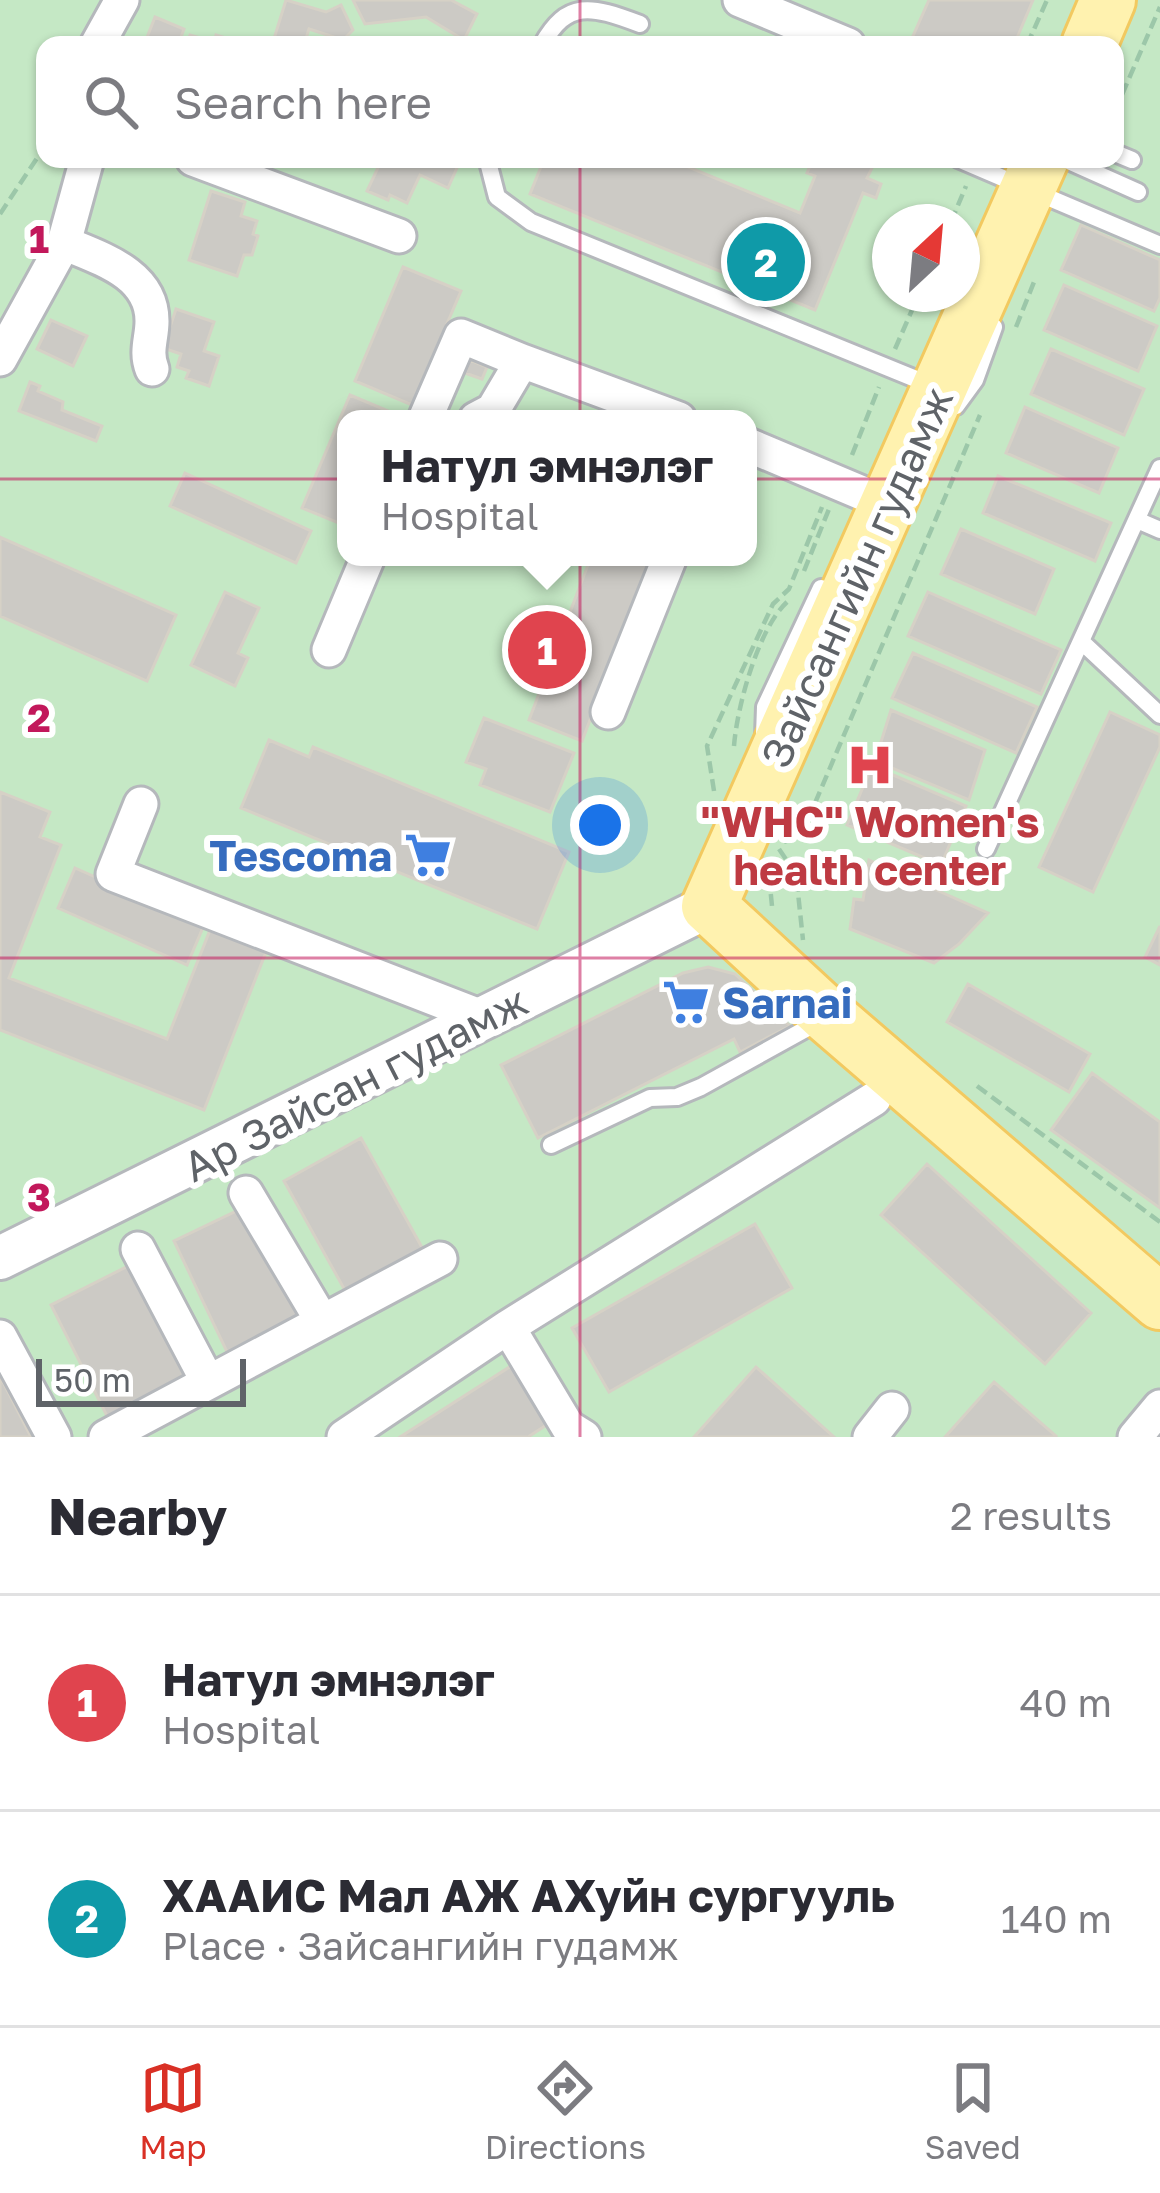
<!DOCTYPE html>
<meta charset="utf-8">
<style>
body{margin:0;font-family:"Golos Text",sans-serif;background:#f7f7f7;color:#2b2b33}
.compass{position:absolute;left:872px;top:204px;width:108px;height:108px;border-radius:50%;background:#fff;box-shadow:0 3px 9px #0004;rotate:26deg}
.scale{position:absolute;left:36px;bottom:30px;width:210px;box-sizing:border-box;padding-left:12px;border:6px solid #5f6368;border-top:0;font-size:33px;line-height:42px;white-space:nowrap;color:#5f6368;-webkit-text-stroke:9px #fff;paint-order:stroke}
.you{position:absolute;left:600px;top:825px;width:42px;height:42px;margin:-30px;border:9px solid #fff;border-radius:50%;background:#1a73e8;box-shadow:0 0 0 18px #1a73e833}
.badge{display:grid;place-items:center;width:78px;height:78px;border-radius:50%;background:#d93025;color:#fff;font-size:39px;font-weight:700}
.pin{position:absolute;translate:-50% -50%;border:6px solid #fff;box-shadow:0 3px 12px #0006}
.popup{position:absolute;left:337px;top:410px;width:420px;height:156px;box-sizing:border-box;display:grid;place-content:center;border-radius:24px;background:#fff;filter:drop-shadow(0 3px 9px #0005);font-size:39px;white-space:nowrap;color:#7c7c81}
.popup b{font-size:45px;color:#2b2b33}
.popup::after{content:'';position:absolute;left:50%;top:100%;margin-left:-24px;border:24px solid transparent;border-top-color:#fff}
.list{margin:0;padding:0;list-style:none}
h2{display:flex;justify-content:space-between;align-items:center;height:156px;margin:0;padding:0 48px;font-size:51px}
h2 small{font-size:39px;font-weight:400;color:#7c7c81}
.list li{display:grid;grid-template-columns:78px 1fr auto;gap:36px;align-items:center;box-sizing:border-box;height:216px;padding:0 48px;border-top:3px solid #e1e1e2}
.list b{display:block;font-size:45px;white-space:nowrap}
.list p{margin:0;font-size:39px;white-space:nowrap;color:#7c7c81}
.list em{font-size:39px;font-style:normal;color:#7c7c81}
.icon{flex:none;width:66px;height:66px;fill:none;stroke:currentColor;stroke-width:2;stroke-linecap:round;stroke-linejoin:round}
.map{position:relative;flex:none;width:1160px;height:1437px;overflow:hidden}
.search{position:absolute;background:#fff;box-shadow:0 3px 9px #0004;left:36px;right:36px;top:36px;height:132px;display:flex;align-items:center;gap:30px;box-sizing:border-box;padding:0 42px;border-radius:24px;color:#7c7c81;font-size:45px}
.sheet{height:588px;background:#fff}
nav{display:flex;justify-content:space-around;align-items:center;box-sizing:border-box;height:168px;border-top:3px solid #e1e1e2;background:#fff;font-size:33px;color:#7c7c81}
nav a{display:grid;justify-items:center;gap:6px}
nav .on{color:#d93025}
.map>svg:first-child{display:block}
</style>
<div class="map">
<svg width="1160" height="1437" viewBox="0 0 1160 1437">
<rect width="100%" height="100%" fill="#f1efe8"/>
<path fill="#c5e8c5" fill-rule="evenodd" d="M0 0H1160V1437H0ZM45 45H1115V159H45ZM890 222H962V294H890ZM346 419H748V557H346Z"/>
<path fill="#cccac5" stroke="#d6d1c6" stroke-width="3" d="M286 0 326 12 341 5 353 30 343 40 309 29 304 45H272Z
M353 0H451L477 14 464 40 426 17 365 24Z
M929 0H1033L1014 45H935L913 36Z
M155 17 184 29 178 45H144Z
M190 35 214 42 216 35 242 43 187 45Z
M382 159H461L448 188 420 175 407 203 390 195 388 200 367 191Z
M544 159H669L800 213 815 176 807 173 812 161 819 164 821 159H856L873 166 867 178 881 184 876 198 863 193 815 310 530 194Z
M211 191 245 202 241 216 257 221 253 234 258 236 252 255H244L237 276 189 260Z
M1081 225 1160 260V298L1154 311 1061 270Z
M403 267 461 291 412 405 355 381Z
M1064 285 1157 326 1138 371 1044 330Z
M176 309 214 322 204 351 219 356 209 386 186 378 189 371 177 367 181 354 163 348Z
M51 320 87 336 73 366 37 349Z
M1051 349 1144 389 1124 435 1031 394Z
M470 360 487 367 482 379 465 373Z
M30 382 40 386 38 391 63 402 62 410 102 426 96 441 19 411Z
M350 395 407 419H346V526L302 508Z
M1025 407 1118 448 1099 493 1006 453Z
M185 473 311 531 296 563 170 506Z
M998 476 1111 523 1095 561 983 513Z
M961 529 1054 569 1035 614 941 574Z
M0 537 176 615 147 681 0 616Z
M591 557H652L582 741 529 720Z
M225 592 259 608 238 653 248 658 235 686 191 665Z
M928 592 1061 650 1041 694 908 636Z
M913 653 1037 707 1016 753 892 698Z
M891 710 985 750 969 800 875 761Z
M1110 712 1160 735V747L1093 892 1039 867Z
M484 718 574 753 550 812 480 785 486 769 466 762Z
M269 740 309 757 313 747 569 852 537 929 241 808Z
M872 766 966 806 941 865 847 825Z
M0 792 50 812 40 837 61 845 9 978 167 1039 212 925 268 947 204 1110 0 1030Z
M869 860 988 913 959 944 934 963 850 929 854 899 863 900Z
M75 868 204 925 187 965 58 908Z
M1160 926V965L1145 957Z
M708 967 735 974 790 1026 740 1052 734 1039 538 1138 501 1065 683 973Z
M968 984 1090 1054 1069 1092 947 1022Z
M1092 1073 1160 1122V1208L1051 1130Z
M361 1138 424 1251 347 1294 284 1181Z
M927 1164 1091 1313 1045 1364 881 1215Z
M251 1204 306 1319 229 1356 174 1241Z
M755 1224 792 1288 609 1392 572 1328Z
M132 1264 191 1381 110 1422 51 1305Z
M511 1366 548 1424 528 1437H400Z
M756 1367 834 1437H694Z
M0 1376 31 1437H0Z
M994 1382 1056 1436 1055 1437H945Z"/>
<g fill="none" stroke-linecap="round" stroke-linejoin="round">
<defs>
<path id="service" d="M542 45C567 0 590 5 640 24
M1115 153 1132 160
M492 159 489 166 497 197 531 222 933 386
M958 159 1160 245
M1064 159 1138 192
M956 406 975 380 994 327
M1137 520 1160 530
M1083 643 1160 715
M764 735 765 707 821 588
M986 849 1160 468
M551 1145 650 1098 677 1097 701 1087 822 1020"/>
<path id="minor" d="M740 0 848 45
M97 45 122 0
M193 159 399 236
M64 243C102 259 152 274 152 321 152 339 145 351 152 369
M0 359 64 243 87 159
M425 419 461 336 522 361
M476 419 493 410 522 361 679 419
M748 445 888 504
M329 650 368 557
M608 712 670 557
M141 804 113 874 487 1019
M246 1193 322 1321
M138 1249 208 1382
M508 1327 568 1427 584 1437
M0 1337 54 1437
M106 1437 440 1259
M344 1437 508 1327 874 1099
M870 1437 892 1409
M1135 1437 1160 1407"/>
<path id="tertiary" d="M0 1258 709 906"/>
<path id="primary" d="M1089 45 1108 0
M1041 159 709 906 828 1016 1160 1302"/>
</defs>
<use href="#service" stroke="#b5b8bc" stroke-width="22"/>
<use href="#minor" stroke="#b5b8bc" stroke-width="39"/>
<use href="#tertiary" stroke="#b5b8bc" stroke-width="48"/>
<use href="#primary" stroke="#f2c960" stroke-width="60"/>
<path stroke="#9cc7a9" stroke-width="4.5" stroke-dasharray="12 6" stroke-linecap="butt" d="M1027 45 1047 0
M1115 111 1160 7
M0 214 45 146
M951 222 966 186
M1016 327 1034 282
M895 349 919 294
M852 455 879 387
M804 571 829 509
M734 746C737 707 758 629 787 602
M714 791 707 746 773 604 789 589 822 507
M784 842 801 836 980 415
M779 849 796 874 803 940
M769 876 772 906
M977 1086 1160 1222"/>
<use href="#service" stroke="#fff" stroke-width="16"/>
<use href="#minor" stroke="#fff" stroke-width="33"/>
<use href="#tertiary" stroke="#fff" stroke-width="42"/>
<use href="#primary" stroke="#fff2af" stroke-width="54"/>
</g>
<path fill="none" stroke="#c2185b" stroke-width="3" stroke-opacity="0.55" d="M580 0V45M580 159V1437M0 479H1160M0 958H1160"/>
<defs>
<symbol id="hospital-bare" viewBox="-9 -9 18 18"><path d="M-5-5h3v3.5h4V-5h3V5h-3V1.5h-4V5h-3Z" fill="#e0444e" stroke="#fff" stroke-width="2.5" paint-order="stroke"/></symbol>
<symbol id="supermarket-bare" viewBox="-9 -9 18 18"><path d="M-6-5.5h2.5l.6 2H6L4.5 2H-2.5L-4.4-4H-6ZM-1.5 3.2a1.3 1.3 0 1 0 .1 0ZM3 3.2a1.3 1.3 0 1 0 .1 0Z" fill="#3f7fe0" stroke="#fff" stroke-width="2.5" paint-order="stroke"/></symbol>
</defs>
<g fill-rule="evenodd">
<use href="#hospital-bare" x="837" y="732" width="66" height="66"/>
<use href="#supermarket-bare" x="395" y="822" width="66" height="66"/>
<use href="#supermarket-bare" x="653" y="969" width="66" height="66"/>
</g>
<g text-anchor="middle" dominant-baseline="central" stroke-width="12" stroke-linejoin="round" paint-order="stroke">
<g font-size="42" fill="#5f6368" stroke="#fff">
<text transform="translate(856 577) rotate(-66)">Зайсангийн гудамж</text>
<text transform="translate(355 1083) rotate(-27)">Ар Зайсан гудамж</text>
</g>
<g font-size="42" font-weight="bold" fill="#be3a42" stroke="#fff">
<text x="870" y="821">"WHC" Women's<tspan x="870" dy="48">health center</tspan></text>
</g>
<g font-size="42" font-weight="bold" fill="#366cbe" stroke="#fff" text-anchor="end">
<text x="392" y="855">Tescoma</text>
<text x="722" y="1002" text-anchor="start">Sarnai</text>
</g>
</g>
<g font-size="39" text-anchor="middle" font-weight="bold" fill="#c2185b" stroke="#fff" stroke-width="12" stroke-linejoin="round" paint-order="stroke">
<text x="39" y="253">1</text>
<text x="39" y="732">2</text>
<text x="39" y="1211">3</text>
</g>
</svg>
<svg class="compass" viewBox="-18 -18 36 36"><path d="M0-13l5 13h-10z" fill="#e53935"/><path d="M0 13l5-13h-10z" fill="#7c7c81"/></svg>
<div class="scale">50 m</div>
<div class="you"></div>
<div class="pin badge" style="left:547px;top:650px;background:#e0444e">1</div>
<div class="popup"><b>Натул эмнэлэг</b>Hospital</div>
<div class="pin badge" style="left:766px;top:262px;background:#0f9aa8">2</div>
<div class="search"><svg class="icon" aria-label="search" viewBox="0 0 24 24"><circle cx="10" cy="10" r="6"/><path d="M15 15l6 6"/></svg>Search here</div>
</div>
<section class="sheet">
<h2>Nearby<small>2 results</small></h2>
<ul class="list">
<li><span class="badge" style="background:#e0444e">1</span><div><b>Натул эмнэлэг</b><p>Hospital</p></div><em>40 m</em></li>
<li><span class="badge" style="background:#0f9aa8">2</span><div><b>ХААИС Мал АЖ АХуйн сургууль</b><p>Place · Зайсангийн гудамж</p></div><em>140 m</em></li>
</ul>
</section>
<nav>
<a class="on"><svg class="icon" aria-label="map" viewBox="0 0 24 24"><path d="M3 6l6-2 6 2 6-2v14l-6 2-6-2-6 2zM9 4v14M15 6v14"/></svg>Map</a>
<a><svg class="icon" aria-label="directions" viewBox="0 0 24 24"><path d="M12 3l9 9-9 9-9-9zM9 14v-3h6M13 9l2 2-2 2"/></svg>Directions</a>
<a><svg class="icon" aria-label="saved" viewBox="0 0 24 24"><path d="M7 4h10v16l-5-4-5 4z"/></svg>Saved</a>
</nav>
